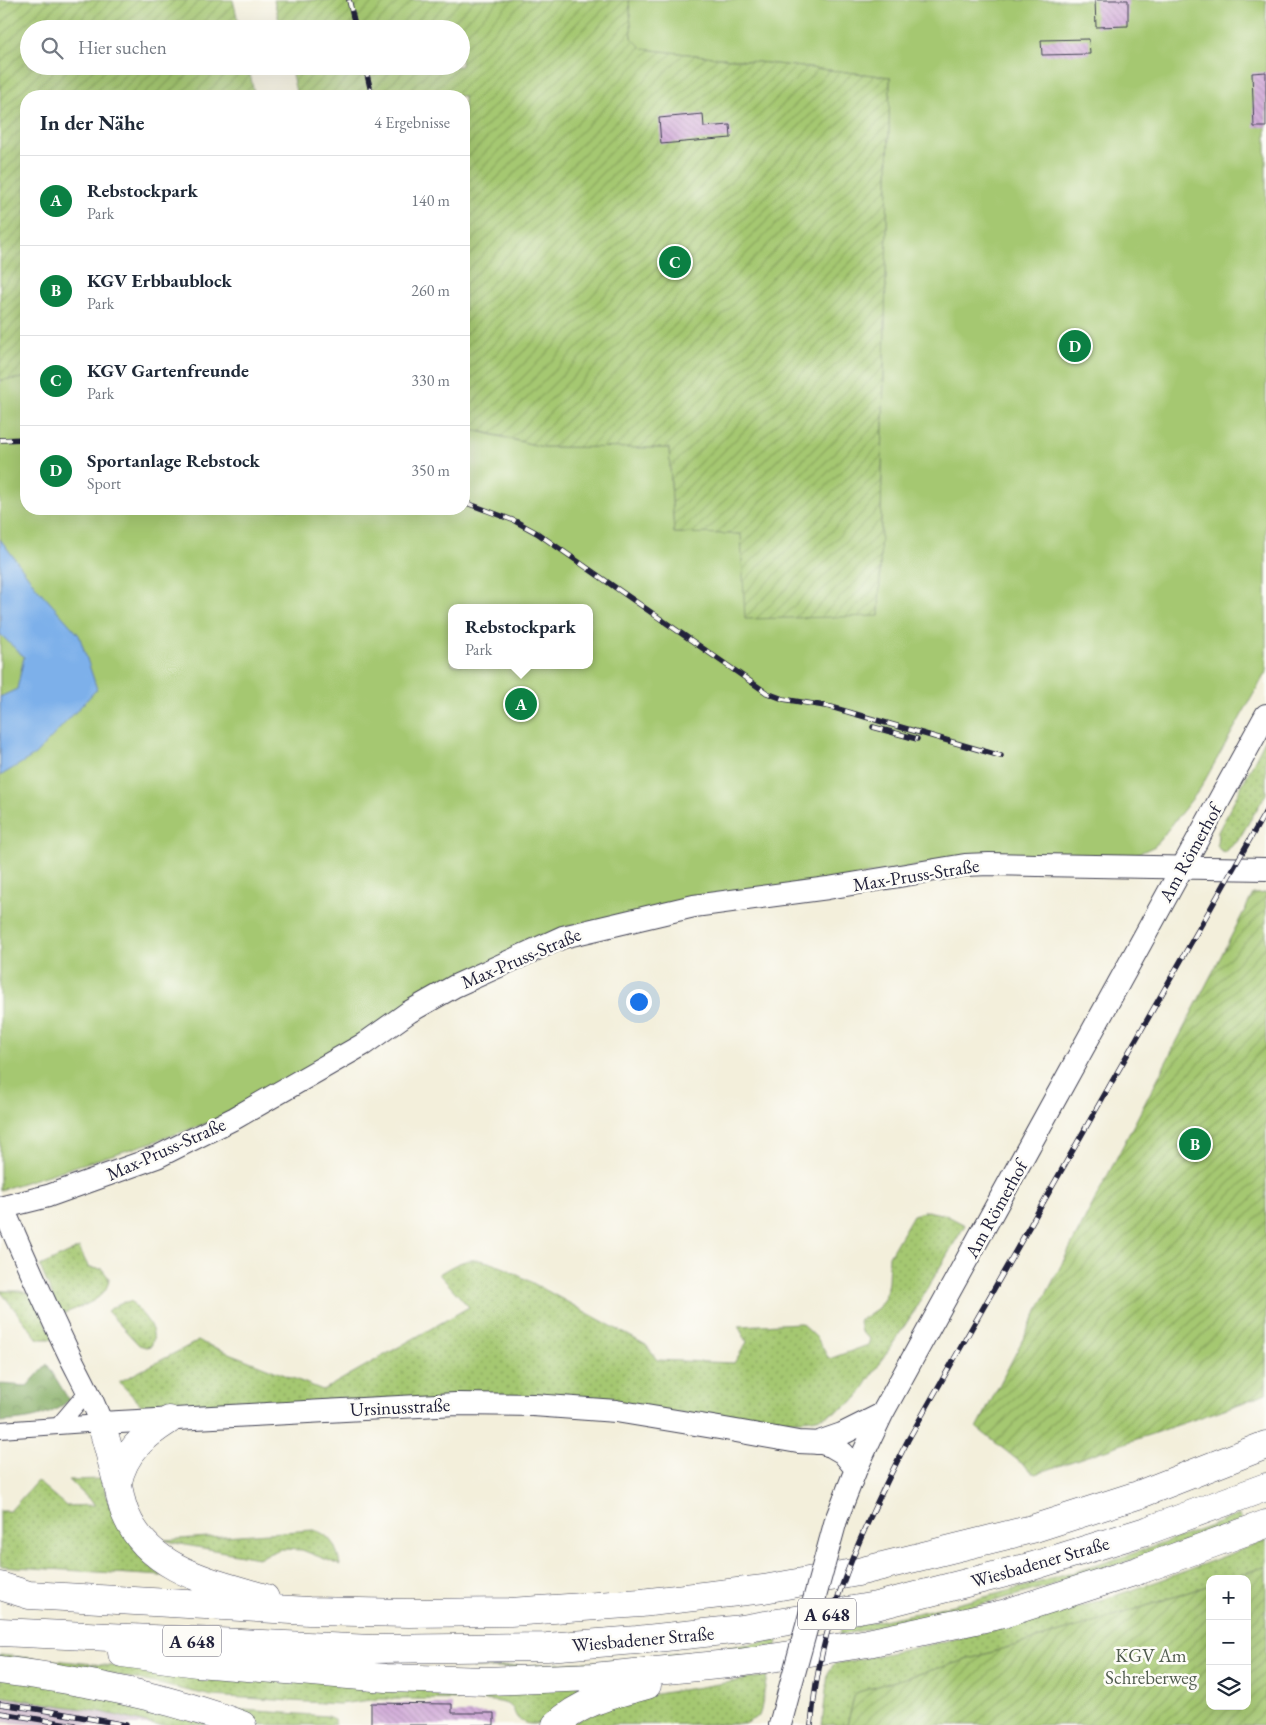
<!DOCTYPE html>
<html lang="de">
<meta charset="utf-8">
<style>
body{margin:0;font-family:"EB Garamond",serif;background:#f2f2f3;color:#1f2937}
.controls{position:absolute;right:15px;bottom:15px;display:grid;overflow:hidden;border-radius:10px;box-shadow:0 5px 20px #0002}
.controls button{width:45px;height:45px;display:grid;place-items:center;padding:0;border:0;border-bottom:1px solid #e0e1e3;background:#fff;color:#1f2937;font:25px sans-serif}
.you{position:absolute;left:638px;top:1001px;width:18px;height:18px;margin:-12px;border:4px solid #fff;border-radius:50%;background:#1a73e8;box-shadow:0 0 0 8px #1a73e833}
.badge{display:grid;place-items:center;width:32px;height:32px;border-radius:50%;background:#0b8043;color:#fff;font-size:16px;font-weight:700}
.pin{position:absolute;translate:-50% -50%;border:2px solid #fff;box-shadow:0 1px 5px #0006}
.popup{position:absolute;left:448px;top:604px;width:145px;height:65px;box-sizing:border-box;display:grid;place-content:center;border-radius:10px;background:#fff;filter:drop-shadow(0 1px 4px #0005);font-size:16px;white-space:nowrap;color:#747a83}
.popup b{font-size:19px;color:#1f2937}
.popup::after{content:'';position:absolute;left:50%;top:100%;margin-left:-10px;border:10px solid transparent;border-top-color:#fff}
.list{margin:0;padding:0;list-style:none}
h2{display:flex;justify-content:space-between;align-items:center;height:65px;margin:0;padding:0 20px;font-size:21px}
h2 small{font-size:16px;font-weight:400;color:#747a83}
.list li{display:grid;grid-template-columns:32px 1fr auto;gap:15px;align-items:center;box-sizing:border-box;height:90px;padding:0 20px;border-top:1px solid #e0e1e3}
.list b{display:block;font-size:19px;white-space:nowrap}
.list p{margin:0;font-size:16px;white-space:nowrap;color:#747a83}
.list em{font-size:16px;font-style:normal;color:#747a83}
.icon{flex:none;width:28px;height:28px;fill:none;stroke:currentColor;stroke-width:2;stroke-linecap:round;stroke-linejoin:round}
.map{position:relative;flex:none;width:1266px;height:1725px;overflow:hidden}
.search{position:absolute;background:#fff;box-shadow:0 5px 20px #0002;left:20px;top:20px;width:450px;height:55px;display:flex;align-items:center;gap:12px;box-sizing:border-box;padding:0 18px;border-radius:28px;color:#747a83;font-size:19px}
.panel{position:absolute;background:#fff;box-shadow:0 5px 20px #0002;left:20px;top:90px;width:450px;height:425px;border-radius:20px}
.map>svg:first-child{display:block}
</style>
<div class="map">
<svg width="1266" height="1725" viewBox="0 0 1266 1725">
<defs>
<pattern id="grass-dots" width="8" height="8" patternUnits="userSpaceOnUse" patternTransform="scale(1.25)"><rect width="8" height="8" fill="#a5c871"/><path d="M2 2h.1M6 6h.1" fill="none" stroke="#86a25e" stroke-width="1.8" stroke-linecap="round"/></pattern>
<pattern id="forest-crowns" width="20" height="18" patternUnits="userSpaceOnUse" patternTransform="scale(1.25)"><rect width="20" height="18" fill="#84ac63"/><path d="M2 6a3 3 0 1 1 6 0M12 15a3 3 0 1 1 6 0" fill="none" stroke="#6c8c53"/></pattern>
<pattern id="garden-furrows" width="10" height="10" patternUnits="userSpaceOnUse" patternTransform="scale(1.25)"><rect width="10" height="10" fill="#a5c871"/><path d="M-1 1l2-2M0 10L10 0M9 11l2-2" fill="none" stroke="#86a25e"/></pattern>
<pattern id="building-back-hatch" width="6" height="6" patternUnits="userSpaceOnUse" patternTransform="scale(1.25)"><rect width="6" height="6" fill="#cb9fd4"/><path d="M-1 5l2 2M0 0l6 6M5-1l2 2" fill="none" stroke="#a481ad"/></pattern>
</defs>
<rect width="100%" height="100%" fill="#fdfcf7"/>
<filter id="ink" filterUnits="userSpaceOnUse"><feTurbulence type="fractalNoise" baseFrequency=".02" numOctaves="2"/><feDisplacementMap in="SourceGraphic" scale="10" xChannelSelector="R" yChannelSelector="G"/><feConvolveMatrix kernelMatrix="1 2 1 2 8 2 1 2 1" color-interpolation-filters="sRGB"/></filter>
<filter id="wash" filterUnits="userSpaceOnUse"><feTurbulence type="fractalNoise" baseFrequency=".0096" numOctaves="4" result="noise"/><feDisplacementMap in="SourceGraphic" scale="20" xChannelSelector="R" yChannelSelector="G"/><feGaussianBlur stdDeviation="1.12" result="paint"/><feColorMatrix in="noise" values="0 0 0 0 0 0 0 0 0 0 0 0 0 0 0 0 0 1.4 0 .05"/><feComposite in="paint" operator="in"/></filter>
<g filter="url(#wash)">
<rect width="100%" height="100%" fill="#f3efdb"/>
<path fill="#d0bdce" d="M0 1696 102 1712 155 1725H35L0 1722Z"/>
<path fill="url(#grass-dots)" stroke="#647556" d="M1266 738V794L1237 842 1224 852 1219 849 1217 844 1218 832Z
M927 1211 946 1215 965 1225 911 1316 857 1398C814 1432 787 1415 738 1422L606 1402 148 1412 119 1382 198 1341 323 1390 469 1307 439 1274C468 1256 476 1256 507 1269L646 1345 657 1360 734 1363 747 1342 738 1326 801 1323 817 1338 829 1359 868 1345 870 1339 861 1332 859 1321 878 1308 885 1297 888 1282 889 1256 913 1215Z
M79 1248 89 1268 102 1269 109 1278C108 1301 78 1307 60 1315L40 1266Z
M0 1291H20L33 1295 54 1339H38Z
M131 1301C141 1314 160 1329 151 1346L146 1347 139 1345 107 1311 120 1303Z
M101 1479 115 1519 144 1561 162 1576 0 1566V1511H10L37 1481 66 1506 95 1505 69 1480Z
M1239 1515 1242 1521C1151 1555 1057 1586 963 1609 922 1619 881 1626 840 1635L841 1628C977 1604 1111 1565 1239 1515Z
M313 1530C331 1534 337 1548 340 1565L302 1550 281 1549 258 1558 180 1544 164 1540Z
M1266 1540V1566L1228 1579H1210V1585L1134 1610 855 1693 847 1725H822L828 1673 834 1664C929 1646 1024 1625 1117 1595 1167 1579 1217 1559 1266 1540Z
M778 1640 777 1646 591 1668H473L610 1661 702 1651Z
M0 1655 238 1678 620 1684 542 1723C532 1725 522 1725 516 1716 514 1712 514 1709 510 1706 503 1701 491 1701 482 1700L379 1699 339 1704 212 1696 122 1676 91 1671 0 1662Z
M767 1676 761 1710 759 1716 744 1724 566 1725 632 1698Z
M0 1677 72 1687 211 1725H155L102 1712 0 1696Z
M244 1710 327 1716 334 1719 336 1725H262L238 1716 237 1711Z"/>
<path fill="url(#forest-crowns)" stroke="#53674f" d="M47 1364 69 1400C50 1418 25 1420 0 1422V1384L27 1386Z"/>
<path fill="#a5c871" stroke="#647556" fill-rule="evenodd" d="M629 0H1266V672L1200 789 1155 846 1133 856 963 858 564 927 234 1114 153 1142 0 1190V380L26 378V509H464V428L543 447 669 448 674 533 741 534 879 616 890 77 643 49 632 38ZM452 608H590V665H452Z"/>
<path fill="url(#garden-furrows)" stroke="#647556" d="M0 0H233L240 29H29V66H248L255 96H26V378L0 380Z
M274 0H629L632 38 643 49 890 77 879 616 745 619 741 534 674 533 669 448 543 447 464 427V96H297L290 66H461V29H281Z
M1266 893V1393L1242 1403 1035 1474 977 1428 1253 894Z
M1266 1566V1725H847L855 1693 1134 1610 1210 1585V1706H1247V1579H1228Z"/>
<path fill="#7db0ea" stroke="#506992" d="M0 539 37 588 79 635 97 689 35 755 0 776V697L17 689 24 657 0 634Z"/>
<g id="blocks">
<path fill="url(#building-back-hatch)" d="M1095 0H1128V26L1096 27Z
M1089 39 1090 54 1042 55 1041 40Z
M1266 72V127H1254L1252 73Z
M703 114 704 127 730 125 731 138 661 144 659 118Z
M371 1703 452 1704V1713H494V1725H371Z"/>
</g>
</g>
<g filter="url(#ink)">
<use href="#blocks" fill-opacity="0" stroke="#414153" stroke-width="1"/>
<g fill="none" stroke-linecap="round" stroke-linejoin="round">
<defs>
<path id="street" d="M59 1425 82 1398
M0 1430 101 1423"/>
<path id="secondary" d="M0 1208 48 1196 157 1157 235 1118 364 1044 409 1012 455 986 563 937 694 906 828 888 965 865 989 864 1266 869
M3 1208C24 1257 46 1306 69 1354 80 1377 93 1398 101 1423
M101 1423 456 1404 533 1405 616 1411 725 1429 798 1442 822 1443 831 1446 843 1453 856 1469
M816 1443 842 1434 882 1414
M836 1520 856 1469 882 1414 1266 715
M780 1725 791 1684"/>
<path id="highway" d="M101 1423C107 1442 112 1462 117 1482 120 1493 121 1505 126 1515 150 1571 212 1582 265 1598
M118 1482C124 1452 144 1436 169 1420
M0 1586 29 1595 309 1611 409 1613 510 1612 641 1603 764 1589 858 1572 1032 1529 1138 1495 1266 1445
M0 1632 372 1649 547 1647 637 1640 742 1629 876 1606 1033 1566 1149 1530 1266 1487
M122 1653 197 1663 386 1678 486 1681 593 1677 739 1663 868 1643 1003 1614 1140 1570 1266 1524
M0 1670C81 1680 166 1696 242 1725
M556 1725C582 1701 613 1694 647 1685"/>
</defs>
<use href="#street" stroke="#414153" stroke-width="18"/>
<use href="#secondary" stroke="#414153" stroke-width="24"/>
<use href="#highway" stroke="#414153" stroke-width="29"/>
<use href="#street" stroke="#fff" stroke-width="16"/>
<use href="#secondary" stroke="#fff" stroke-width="22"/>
<use href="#highway" stroke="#fff" stroke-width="28"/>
<defs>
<path id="rail" d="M349 0 356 29
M365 66 372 96
M0 440 26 439
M464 502 515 521 537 533 767 693 783 699 831 707 1001 756
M873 727 917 739
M0 1704 37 1709 126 1725
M0 1713 74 1725
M811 1725C813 1710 814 1694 817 1679 831 1595 869 1516 908 1440L1266 811"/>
</defs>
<use href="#rail" stroke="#22223b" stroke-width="5.5"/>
<use href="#rail" stroke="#fdfcf7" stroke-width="4" stroke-dasharray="11" stroke-linecap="butt"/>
<defs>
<path id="secondary-bridge" d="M791 1684 836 1520"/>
</defs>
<use href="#secondary-bridge" stroke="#414153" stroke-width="24" stroke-linecap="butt"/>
<use href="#secondary-bridge" stroke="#fff" stroke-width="22"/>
</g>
</g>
<g text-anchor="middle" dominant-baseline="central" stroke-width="5" stroke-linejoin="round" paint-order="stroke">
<g fill="#fdfcf7" stroke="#646373" stroke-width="1">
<rect x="798" y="1598.5" width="58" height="31" rx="4"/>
<rect x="163" y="1625.5" width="58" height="31" rx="4"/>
</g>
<g font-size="18" font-weight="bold" fill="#22223b">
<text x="827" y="1614">A 648</text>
<text x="192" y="1641">A 648</text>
</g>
<g font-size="19" fill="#22223b" stroke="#fdfcf7">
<text transform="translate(1190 853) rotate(-61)">Am Römerhof</text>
<text transform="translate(916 875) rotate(-9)">Max-Pruss-Straße</text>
<text transform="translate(521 958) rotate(-23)">Max-Pruss-Straße</text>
<text transform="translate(166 1149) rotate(-24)">Max-Pruss-Straße</text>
<text transform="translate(996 1209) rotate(-61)">Am Römerhof</text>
<text transform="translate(400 1407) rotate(-3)">Ursinusstraße</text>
<text transform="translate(1040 1562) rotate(-16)">Wiesbadener Straße</text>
<text transform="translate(643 1639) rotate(-5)">Wiesbadener Straße</text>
</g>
<g font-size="19" fill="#505c4e" stroke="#fdfcf7">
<text x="1151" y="1655">KGV Am<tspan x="1151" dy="22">Schreberweg</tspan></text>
</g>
</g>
</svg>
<div class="controls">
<button>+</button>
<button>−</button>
<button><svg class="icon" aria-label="layers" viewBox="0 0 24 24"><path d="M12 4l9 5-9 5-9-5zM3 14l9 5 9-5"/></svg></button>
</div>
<div class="you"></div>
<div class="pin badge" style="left:521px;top:704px">A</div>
<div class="popup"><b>Rebstockpark</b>Park</div>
<div class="pin badge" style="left:1195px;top:1144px">B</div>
<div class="pin badge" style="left:675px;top:262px">C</div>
<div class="pin badge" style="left:1075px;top:346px">D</div>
<div class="search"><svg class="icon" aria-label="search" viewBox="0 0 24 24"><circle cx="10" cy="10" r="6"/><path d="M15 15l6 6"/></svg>Hier suchen</div>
<section class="panel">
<h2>In der Nähe<small>4 Ergebnisse</small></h2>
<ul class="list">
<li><span class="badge">A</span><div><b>Rebstockpark</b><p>Park</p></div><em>140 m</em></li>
<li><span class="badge">B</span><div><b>KGV Erbbaublock</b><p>Park</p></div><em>260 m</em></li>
<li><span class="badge">C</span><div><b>KGV Gartenfreunde</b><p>Park</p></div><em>330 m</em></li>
<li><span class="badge">D</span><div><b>Sportanlage Rebstock</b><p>Sport</p></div><em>350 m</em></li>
</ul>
</section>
</div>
